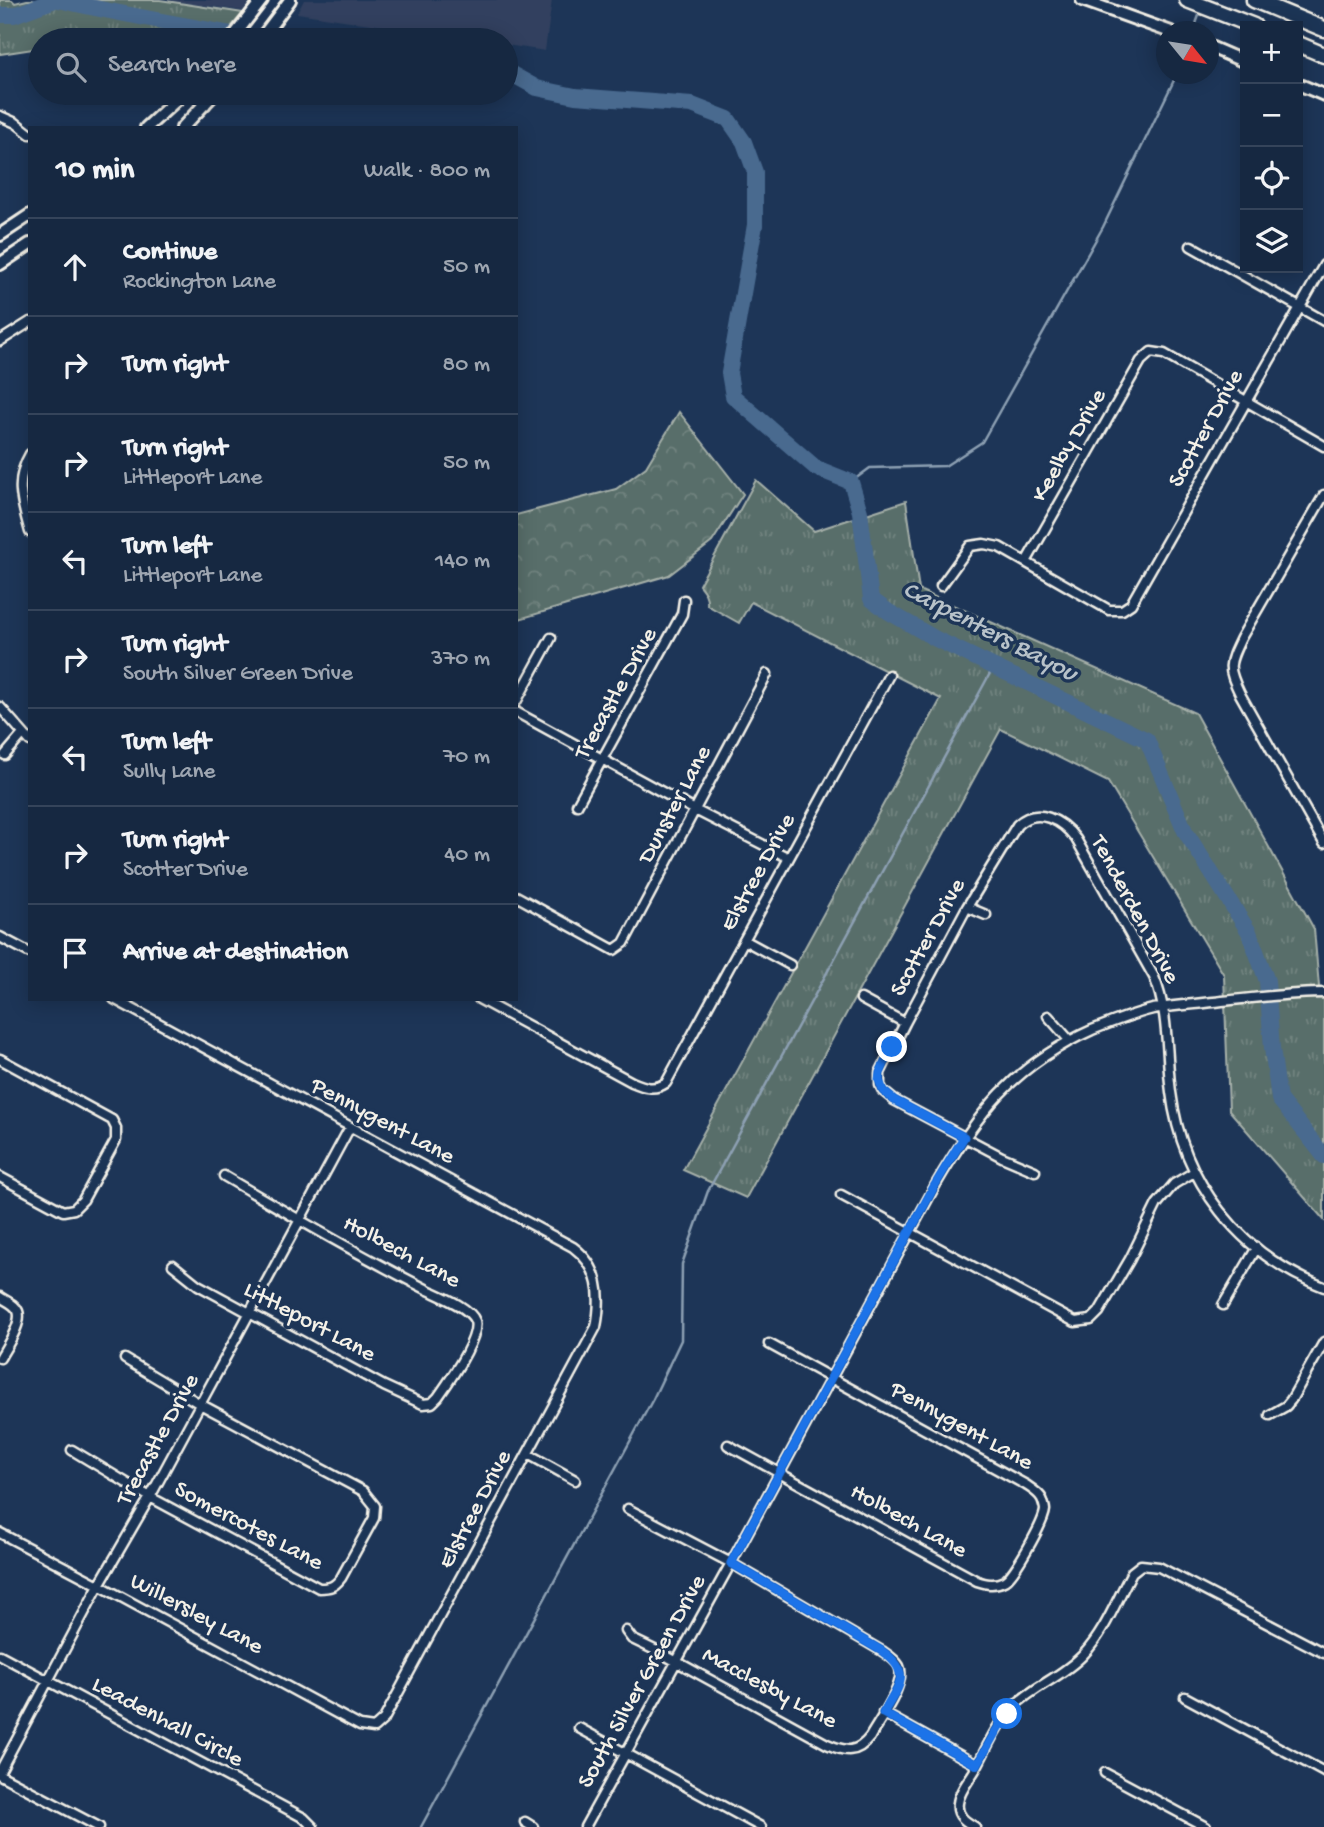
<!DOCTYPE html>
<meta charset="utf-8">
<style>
body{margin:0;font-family:"Gochi Hand",sans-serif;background:#23344c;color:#f1f3f6}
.controls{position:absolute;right:21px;top:21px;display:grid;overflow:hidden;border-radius:0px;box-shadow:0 4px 18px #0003}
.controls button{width:63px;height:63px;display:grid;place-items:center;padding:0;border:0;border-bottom:2px solid #35445a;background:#162841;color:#f1f3f6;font:35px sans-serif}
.compass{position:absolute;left:1156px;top:21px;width:63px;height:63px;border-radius:50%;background:#162841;box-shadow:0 4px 18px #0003;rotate:120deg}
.stop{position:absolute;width:21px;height:21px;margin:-16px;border:5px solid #1a73e8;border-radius:50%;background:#fff}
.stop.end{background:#1a73e8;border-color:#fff;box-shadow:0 2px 7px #0008}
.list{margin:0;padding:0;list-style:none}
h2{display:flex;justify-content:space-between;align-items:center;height:91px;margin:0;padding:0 28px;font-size:30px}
h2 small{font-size:23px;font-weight:400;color:#9ea6b1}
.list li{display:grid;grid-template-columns:46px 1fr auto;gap:21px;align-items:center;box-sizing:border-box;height:98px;padding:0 28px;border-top:2px solid #35445a}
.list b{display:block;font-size:26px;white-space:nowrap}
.list p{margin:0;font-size:23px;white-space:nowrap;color:#9ea6b1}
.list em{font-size:23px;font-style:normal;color:#9ea6b1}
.icon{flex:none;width:38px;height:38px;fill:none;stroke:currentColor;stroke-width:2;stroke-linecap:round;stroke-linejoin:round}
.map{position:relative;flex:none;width:1324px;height:1827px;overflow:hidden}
.search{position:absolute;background:#162841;box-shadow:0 4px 18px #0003;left:28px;top:28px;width:490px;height:77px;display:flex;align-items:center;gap:18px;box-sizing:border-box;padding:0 24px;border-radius:38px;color:#9ea6b1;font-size:26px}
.panel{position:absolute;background:#162841;box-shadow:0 4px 18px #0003;left:28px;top:126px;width:490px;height:875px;border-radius:0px}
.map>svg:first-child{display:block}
</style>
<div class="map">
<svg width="1324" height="1827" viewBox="0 0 1324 1827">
<defs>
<pattern id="grass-tufts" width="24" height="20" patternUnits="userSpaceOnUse" patternTransform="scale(1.75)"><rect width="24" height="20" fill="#586e6a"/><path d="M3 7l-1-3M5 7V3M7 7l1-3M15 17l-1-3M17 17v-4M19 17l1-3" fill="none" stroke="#71837f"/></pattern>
<pattern id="forest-crowns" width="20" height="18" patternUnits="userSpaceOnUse" patternTransform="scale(1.75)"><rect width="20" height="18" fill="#586e6a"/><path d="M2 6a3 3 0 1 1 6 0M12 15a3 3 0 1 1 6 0" fill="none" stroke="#71837f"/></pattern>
</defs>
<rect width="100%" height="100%" fill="#1d3557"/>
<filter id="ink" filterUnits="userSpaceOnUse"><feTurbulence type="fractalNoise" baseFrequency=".0143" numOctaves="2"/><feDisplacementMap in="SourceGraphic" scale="14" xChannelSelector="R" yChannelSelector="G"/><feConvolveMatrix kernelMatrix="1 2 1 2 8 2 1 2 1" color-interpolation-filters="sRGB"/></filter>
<g filter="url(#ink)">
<path fill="#31415e" d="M166 0H251L243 11Z
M304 0H552L545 51 506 45V40H475L297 13Z"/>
<path fill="url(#grass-tufts)" stroke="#a6b0a9" stroke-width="2" d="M0 0H12L15 3 27 0H160L243 13 220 40H40V48L0 54Z
M756 480 814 531 906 501 919 590 1195 713 1314 929 1320 998 1324 999V1220L1229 1110 1224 975 1108 782 1001 729 746 1198 683 1170 941 699 751 602 739 623 707 605C708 596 704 591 699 585Z"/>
<path fill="url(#forest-crowns)" stroke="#a6b0a9" stroke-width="2" d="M679 412 743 494 712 542 669 575 516 620V515L616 489 646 467Z"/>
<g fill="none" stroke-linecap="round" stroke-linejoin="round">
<path stroke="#8da0b3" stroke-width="2.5" d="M40 5 43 0
M1193 32 1201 10
M851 482 870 468 945 466 982 442 1103 227 1177 74
M421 1827 653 1399 681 1340 682 1264 708 1191 994 666"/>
<path stroke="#496a8f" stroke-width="16" d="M59 0C126 16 194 26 261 40
M0 15H14L55 0
M506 73H510L537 88 575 96 692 105 728 119 744 142 755 172V225L729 373 733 396 816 468 851 482 860 512 871 599 889 612 936 639 1147 740 1185 831 1249 932 1267 981 1272 1048 1279 1099 1324 1156"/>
<defs>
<path id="street" d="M0 116 16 123 30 134
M1191 246 1324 321
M0 341 30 322
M30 454C14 481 22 503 30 532
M1324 495 1241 638C1228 665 1227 667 1240 694L1324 843
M1026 562 1141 361 1151 352 1164 354 1324 446
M941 586 970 546 984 544 999 547 1109 610H1122L1131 604 1324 265
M516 702 551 638
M0 707 30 741
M516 712 695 810 789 858
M5 755 23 734
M577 805 682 614 684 600
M516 896 614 950 624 943 767 674
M967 907 986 915
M0 937 30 953
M744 940 790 965
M479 999 632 1082C644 1087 654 1091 666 1083L889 675
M861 999 905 1023
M1048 1016 1070 1041
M0 1059 112 1120 116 1128V1140L83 1200 74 1209 63 1211 0 1177
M1035 1171 1002 1157 894 1100 883 1091 880 1085V1073L905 1023 967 907 1017 825C1037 806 1062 820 1076 839L1154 977C1169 1012 1166 1055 1171 1092 1182 1182 1240 1255 1324 1287
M841 1195 1075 1322 1091 1320 1099 1312 1130 1259 1157 1204 1174 1184 1194 1172
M173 1265 198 1285 384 1386 423 1404 432 1403 438 1397C448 1383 480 1338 475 1321 470 1307 438 1295 426 1289 357 1254 290 1215 224 1176
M0 1297C6 1301 15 1304 18 1311 23 1323 6 1347 0 1358
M1223 1305 1256 1249
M1270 1415 1286 1406 1291 1400 1324 1342
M728 1445 977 1581C986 1584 994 1586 1004 1581 1014 1576 1044 1522 1045 1510 1045 1508 1043 1501 1042 1499 1039 1493 1032 1489 1026 1485L769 1344
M72 1450 150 1497 319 1588C330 1588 334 1587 341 1578L374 1518 375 1506 363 1491 200 1404 125 1359
M528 1454 575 1480
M0 1533 99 1585 360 1726 374 1728 384 1719 596 1327C602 1296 600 1267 573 1247L114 999
M626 1631 632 1639 659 1652 827 1744C845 1752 857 1754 870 1737 879 1721 907 1683 899 1666 895 1659 888 1655 882 1651L731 1563 628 1509
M0 1655 304 1818 313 1827
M1185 1697 1324 1772
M883 1713 977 1765
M579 1728 761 1827
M0 1771 99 1585 150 1497 350 1127
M1105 1773 1206 1827
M0 1775 99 1827
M525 1822 533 1827
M585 1827 731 1563 935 1186C977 1113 1014 1065 1092 1030 1112 1022 1132 1014 1153 1009 1176 1005 1199 1004 1222 1001 1256 998 1290 993 1324 993
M975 1827C966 1822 956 1816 958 1803 959 1792 969 1780 975 1770 987 1748 996 1724 1014 1706 1035 1686 1063 1676 1083 1655 1105 1632 1117 1599 1132 1572L1141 1565 1159 1567 1324 1653"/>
<path id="secondary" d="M1082 0 1171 32
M231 40 262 0
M260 40 290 0
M1208 46 1245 62
M1298 84 1324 95
M193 93 205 104
M146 128 184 93
M182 128 215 93
M0 235 30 215
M0 264 30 244"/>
<path id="highway" d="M1187 0 1254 26
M1254 0 1324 29
M1298 44 1324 55"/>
</defs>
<use href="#street" stroke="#f4f1e8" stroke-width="13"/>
<use href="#secondary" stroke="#f4f1e8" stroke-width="16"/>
<use href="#highway" stroke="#f4f1e8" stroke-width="19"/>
<use href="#street" stroke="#1d3557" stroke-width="8"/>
<use href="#secondary" stroke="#1d3557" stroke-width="10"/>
<use href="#highway" stroke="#1d3557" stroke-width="14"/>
</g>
</g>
<g fill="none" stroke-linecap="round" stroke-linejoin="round" filter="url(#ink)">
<path stroke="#1a73e8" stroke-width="9" d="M892 1047 880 1073 879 1080 883 1091 894 1100 964 1137 935 1185 731 1563 882 1651C913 1673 899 1686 883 1713L977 1765 996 1731 1007 1714"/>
</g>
<g text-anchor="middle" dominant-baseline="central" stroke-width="7" stroke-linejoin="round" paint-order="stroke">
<g font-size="24" fill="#f4f1e8" stroke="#1d3557">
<text transform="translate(1207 429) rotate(-61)">Scotter Drive</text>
<text transform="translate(1070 446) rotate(-60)">Keelby Drive</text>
<text transform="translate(617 694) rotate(-61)">Trecastle Drive</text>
<text transform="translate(676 805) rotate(-62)">Dunster Lane</text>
<text transform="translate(759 873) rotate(-61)">Elstree Drive</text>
<text transform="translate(1134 910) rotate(62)">Tenderden Drive</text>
<text transform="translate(929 938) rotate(-61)">Scotter Drive</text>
<text transform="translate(382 1122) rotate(28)">Pennygent Lane</text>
<text transform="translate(401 1253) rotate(28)">Holbech Lane</text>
<text transform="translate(309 1323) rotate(28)">Littleport Lane</text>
<text transform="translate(961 1427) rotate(29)">Pennygent Lane</text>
<text transform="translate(159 1440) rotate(-61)">Trecastle Drive</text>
<text transform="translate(476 1510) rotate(-62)">Elstree Drive</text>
<text transform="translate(908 1522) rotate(29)">Holbech Lane</text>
<text transform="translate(248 1527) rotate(28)">Somercotes Lane</text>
<text transform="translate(196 1615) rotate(28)">Willersley Lane</text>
<text transform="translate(643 1682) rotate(-61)">South Silver Green Drive</text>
<text transform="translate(769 1689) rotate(28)">Macclesby Lane</text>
<text transform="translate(167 1723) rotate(28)">Leadenhall Circle</text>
</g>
<g font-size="26" font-style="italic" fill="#b8c2c9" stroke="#1d3557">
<text transform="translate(989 633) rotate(27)">Carpenters Bayou</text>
</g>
</g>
</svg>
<div class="controls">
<button>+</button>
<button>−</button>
<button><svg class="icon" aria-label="locate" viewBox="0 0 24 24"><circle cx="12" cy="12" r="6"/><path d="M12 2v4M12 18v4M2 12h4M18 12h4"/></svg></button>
<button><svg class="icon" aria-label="layers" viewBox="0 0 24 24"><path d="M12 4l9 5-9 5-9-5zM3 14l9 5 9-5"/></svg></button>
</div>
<svg class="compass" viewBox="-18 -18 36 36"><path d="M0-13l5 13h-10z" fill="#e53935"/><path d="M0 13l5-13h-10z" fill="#9ea6b1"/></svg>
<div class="stop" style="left:1007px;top:1714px"></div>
<div class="stop end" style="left:892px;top:1047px"></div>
<div class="search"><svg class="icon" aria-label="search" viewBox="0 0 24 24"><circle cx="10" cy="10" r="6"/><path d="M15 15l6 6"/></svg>Search here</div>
<section class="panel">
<h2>10 min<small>Walk · 800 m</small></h2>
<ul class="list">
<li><svg class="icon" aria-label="ahead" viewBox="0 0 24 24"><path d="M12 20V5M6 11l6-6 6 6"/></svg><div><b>Continue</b><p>Rockington Lane</p></div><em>50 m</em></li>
<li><svg class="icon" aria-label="right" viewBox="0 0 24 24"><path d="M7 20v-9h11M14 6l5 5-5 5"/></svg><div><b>Turn right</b></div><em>80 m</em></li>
<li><svg class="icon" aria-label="right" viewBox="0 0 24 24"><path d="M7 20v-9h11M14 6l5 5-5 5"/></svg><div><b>Turn right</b><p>Littleport Lane</p></div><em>50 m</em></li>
<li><svg class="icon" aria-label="left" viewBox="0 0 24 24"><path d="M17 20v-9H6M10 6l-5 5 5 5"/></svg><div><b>Turn left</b><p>Littleport Lane</p></div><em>140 m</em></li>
<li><svg class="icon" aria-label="right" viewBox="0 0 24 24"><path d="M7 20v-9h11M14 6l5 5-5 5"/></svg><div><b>Turn right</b><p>South Silver Green Drive</p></div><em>370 m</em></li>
<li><svg class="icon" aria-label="left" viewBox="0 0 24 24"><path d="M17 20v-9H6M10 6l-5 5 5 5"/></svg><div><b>Turn left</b><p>Sully Lane</p></div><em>70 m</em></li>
<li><svg class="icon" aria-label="right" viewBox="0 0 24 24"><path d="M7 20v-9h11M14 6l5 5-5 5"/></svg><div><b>Turn right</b><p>Scotter Drive</p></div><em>40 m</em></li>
<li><svg class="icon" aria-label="arrive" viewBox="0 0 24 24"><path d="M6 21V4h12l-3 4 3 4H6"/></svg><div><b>Arrive at destination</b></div></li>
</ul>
</section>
</div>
